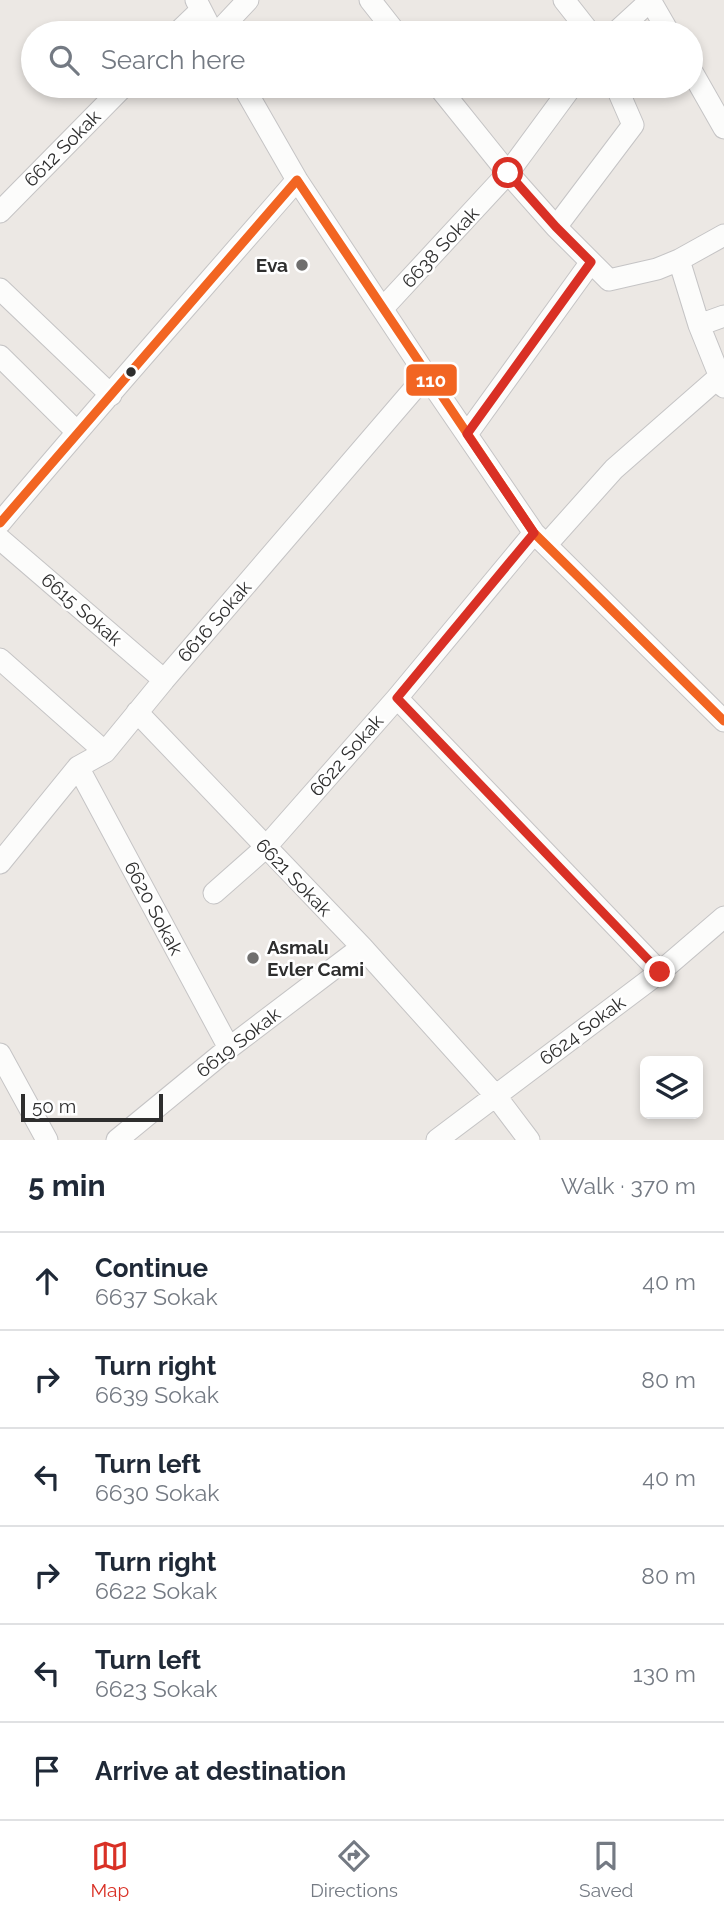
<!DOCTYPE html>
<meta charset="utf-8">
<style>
body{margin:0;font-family:Raleway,sans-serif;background:#f2f2f3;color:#1f2937}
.controls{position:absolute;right:21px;bottom:21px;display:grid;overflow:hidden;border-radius:10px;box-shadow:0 4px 10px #0003}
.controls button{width:63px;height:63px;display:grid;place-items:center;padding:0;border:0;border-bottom:2px solid #e0e1e3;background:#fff;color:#1f2937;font:35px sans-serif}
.scale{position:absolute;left:21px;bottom:18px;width:142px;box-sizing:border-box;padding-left:7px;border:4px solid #2e2e2e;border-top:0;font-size:19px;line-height:24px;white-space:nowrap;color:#2e2e2e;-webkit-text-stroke:5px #fff;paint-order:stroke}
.stop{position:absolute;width:21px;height:21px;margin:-16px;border:5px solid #d93025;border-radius:50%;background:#fff}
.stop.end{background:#d93025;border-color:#fff;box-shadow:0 2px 7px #0008}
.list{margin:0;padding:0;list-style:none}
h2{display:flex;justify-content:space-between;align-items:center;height:91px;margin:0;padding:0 28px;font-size:30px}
h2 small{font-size:23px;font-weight:400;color:#747a83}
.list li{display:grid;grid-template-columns:46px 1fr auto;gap:21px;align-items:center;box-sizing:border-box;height:98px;padding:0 28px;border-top:2px solid #e0e1e3}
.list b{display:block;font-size:26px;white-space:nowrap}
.list p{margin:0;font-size:23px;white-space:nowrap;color:#747a83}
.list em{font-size:23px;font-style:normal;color:#747a83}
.icon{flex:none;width:38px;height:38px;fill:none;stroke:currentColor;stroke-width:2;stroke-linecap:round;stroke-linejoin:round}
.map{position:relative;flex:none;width:724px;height:1140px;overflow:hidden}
.search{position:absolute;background:#fff;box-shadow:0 4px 10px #0003;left:21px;right:21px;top:21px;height:77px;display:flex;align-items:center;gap:18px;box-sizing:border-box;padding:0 24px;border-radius:38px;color:#747a83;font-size:26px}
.sheet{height:679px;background:#fff}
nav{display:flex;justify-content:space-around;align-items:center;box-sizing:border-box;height:98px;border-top:2px solid #e0e1e3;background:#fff;font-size:19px;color:#747a83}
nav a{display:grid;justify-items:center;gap:4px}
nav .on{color:#d93025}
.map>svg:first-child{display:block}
</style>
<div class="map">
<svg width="724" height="1140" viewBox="0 0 724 1140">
<rect width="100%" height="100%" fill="#ece8e4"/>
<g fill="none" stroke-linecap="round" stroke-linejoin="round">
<defs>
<path id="minor" d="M196 0 213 33
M370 0 396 33
M564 0 590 33
M650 0 669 33
M177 33 201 10
M217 33 248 0
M615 33 651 0
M691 70 724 128
M243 86 297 180 426 375 534 533 724 721
M438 86 508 173 556 227 609 280 657 269 679 260 724 235
M0 212 124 86
M556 227 633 125 616 86
M679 260 699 325 724 387
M0 289 111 395
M383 308 508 173 572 86
M699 325 724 316
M0 356 77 432
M467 434 591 262
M0 523C97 407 198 294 297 180
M0 539 164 680
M547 544 614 469 719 377
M0 659 105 752
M397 698 660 972
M137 712 362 947 495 1095 529 1140
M78 767 229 1048
M0 863 78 767 105 752 164 680 426 375
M214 893 265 848 397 698 534 533
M0 1054 47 1140
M117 1140 229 1048 362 947
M437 1140 660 972 724 917"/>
</defs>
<use href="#minor" stroke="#c5c4c5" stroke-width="23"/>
<use href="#minor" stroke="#fcfcfb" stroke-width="21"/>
<defs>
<path id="bus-1" d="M297 180 534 533 724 721
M0 523 297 180"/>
</defs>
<use href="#bus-1" stroke="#fff" stroke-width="14"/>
<use href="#bus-1" stroke="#f26522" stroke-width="9"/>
</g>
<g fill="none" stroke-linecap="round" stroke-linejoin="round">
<path stroke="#d93025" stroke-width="9" d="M508 173 556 227 591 262 467 434 534 533 397 698 660 972"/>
</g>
<g fill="#706f6e" stroke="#fff" stroke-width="2.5">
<circle cx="302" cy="265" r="7"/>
<circle cx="253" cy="958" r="7"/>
</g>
<circle fill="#2e2e2e" stroke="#fff" stroke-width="2.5" cx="131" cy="372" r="6"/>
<g text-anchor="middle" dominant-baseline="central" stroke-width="5" stroke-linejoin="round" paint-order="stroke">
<g font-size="19" fill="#2e2e2e" stroke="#fff">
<text transform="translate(62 148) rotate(-45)">6612 Sokak</text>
<text transform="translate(440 247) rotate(-47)">6638 Sokak</text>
<text transform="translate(82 609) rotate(41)">6615 Sokak</text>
<text transform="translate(214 621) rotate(-49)">6616 Sokak</text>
<text transform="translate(346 755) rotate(-49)">6622 Sokak</text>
<text transform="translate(294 877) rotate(46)">6621 Sokak</text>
<text transform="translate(154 908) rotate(62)">6620 Sokak</text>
<text transform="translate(582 1030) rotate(-37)">6624 Sokak</text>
<text transform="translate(238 1042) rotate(-38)">6619 Sokak</text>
</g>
<g font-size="19" font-weight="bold" fill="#2e2e2e" stroke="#fff" text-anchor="end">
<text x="288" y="265">Eva</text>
<text x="267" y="947" text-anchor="start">Asmalı<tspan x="267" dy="22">Evler Cami</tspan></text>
</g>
</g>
<rect stroke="#fff" stroke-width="2.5" x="405" y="363" width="53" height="34" rx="7" fill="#f26522"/>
<g font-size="19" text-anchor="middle" font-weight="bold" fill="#fff">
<text x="431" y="387">110</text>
</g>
</svg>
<div class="controls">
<button><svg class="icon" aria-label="layers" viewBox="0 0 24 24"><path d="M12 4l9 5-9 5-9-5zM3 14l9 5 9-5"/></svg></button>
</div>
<div class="scale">50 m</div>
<div class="stop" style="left:508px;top:173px"></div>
<div class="stop end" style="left:660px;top:972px"></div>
<div class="search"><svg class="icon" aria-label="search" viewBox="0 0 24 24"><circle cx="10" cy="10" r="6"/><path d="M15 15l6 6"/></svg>Search here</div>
</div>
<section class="sheet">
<h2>5 min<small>Walk · 370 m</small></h2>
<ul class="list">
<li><svg class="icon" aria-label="ahead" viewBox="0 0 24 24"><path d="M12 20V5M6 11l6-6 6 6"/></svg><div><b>Continue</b><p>6637 Sokak</p></div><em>40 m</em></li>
<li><svg class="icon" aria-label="right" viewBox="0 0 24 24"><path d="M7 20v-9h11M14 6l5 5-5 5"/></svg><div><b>Turn right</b><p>6639 Sokak</p></div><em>80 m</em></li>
<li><svg class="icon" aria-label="left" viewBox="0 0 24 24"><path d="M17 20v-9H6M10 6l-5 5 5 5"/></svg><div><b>Turn left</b><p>6630 Sokak</p></div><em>40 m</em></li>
<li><svg class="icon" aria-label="right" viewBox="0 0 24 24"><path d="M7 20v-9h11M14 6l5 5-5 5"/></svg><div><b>Turn right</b><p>6622 Sokak</p></div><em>80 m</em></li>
<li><svg class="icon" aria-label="left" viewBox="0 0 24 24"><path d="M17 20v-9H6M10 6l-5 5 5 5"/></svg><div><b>Turn left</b><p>6623 Sokak</p></div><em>130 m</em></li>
<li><svg class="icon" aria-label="arrive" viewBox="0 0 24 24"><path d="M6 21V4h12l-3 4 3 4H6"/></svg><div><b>Arrive at destination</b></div></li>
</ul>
</section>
<nav>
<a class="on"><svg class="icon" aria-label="map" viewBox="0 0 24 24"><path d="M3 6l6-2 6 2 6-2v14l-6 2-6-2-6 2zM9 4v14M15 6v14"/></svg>Map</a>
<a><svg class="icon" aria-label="directions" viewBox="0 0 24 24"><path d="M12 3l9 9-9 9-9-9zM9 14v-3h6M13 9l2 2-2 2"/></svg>Directions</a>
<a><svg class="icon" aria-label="saved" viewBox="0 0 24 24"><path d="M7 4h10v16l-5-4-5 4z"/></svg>Saved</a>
</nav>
